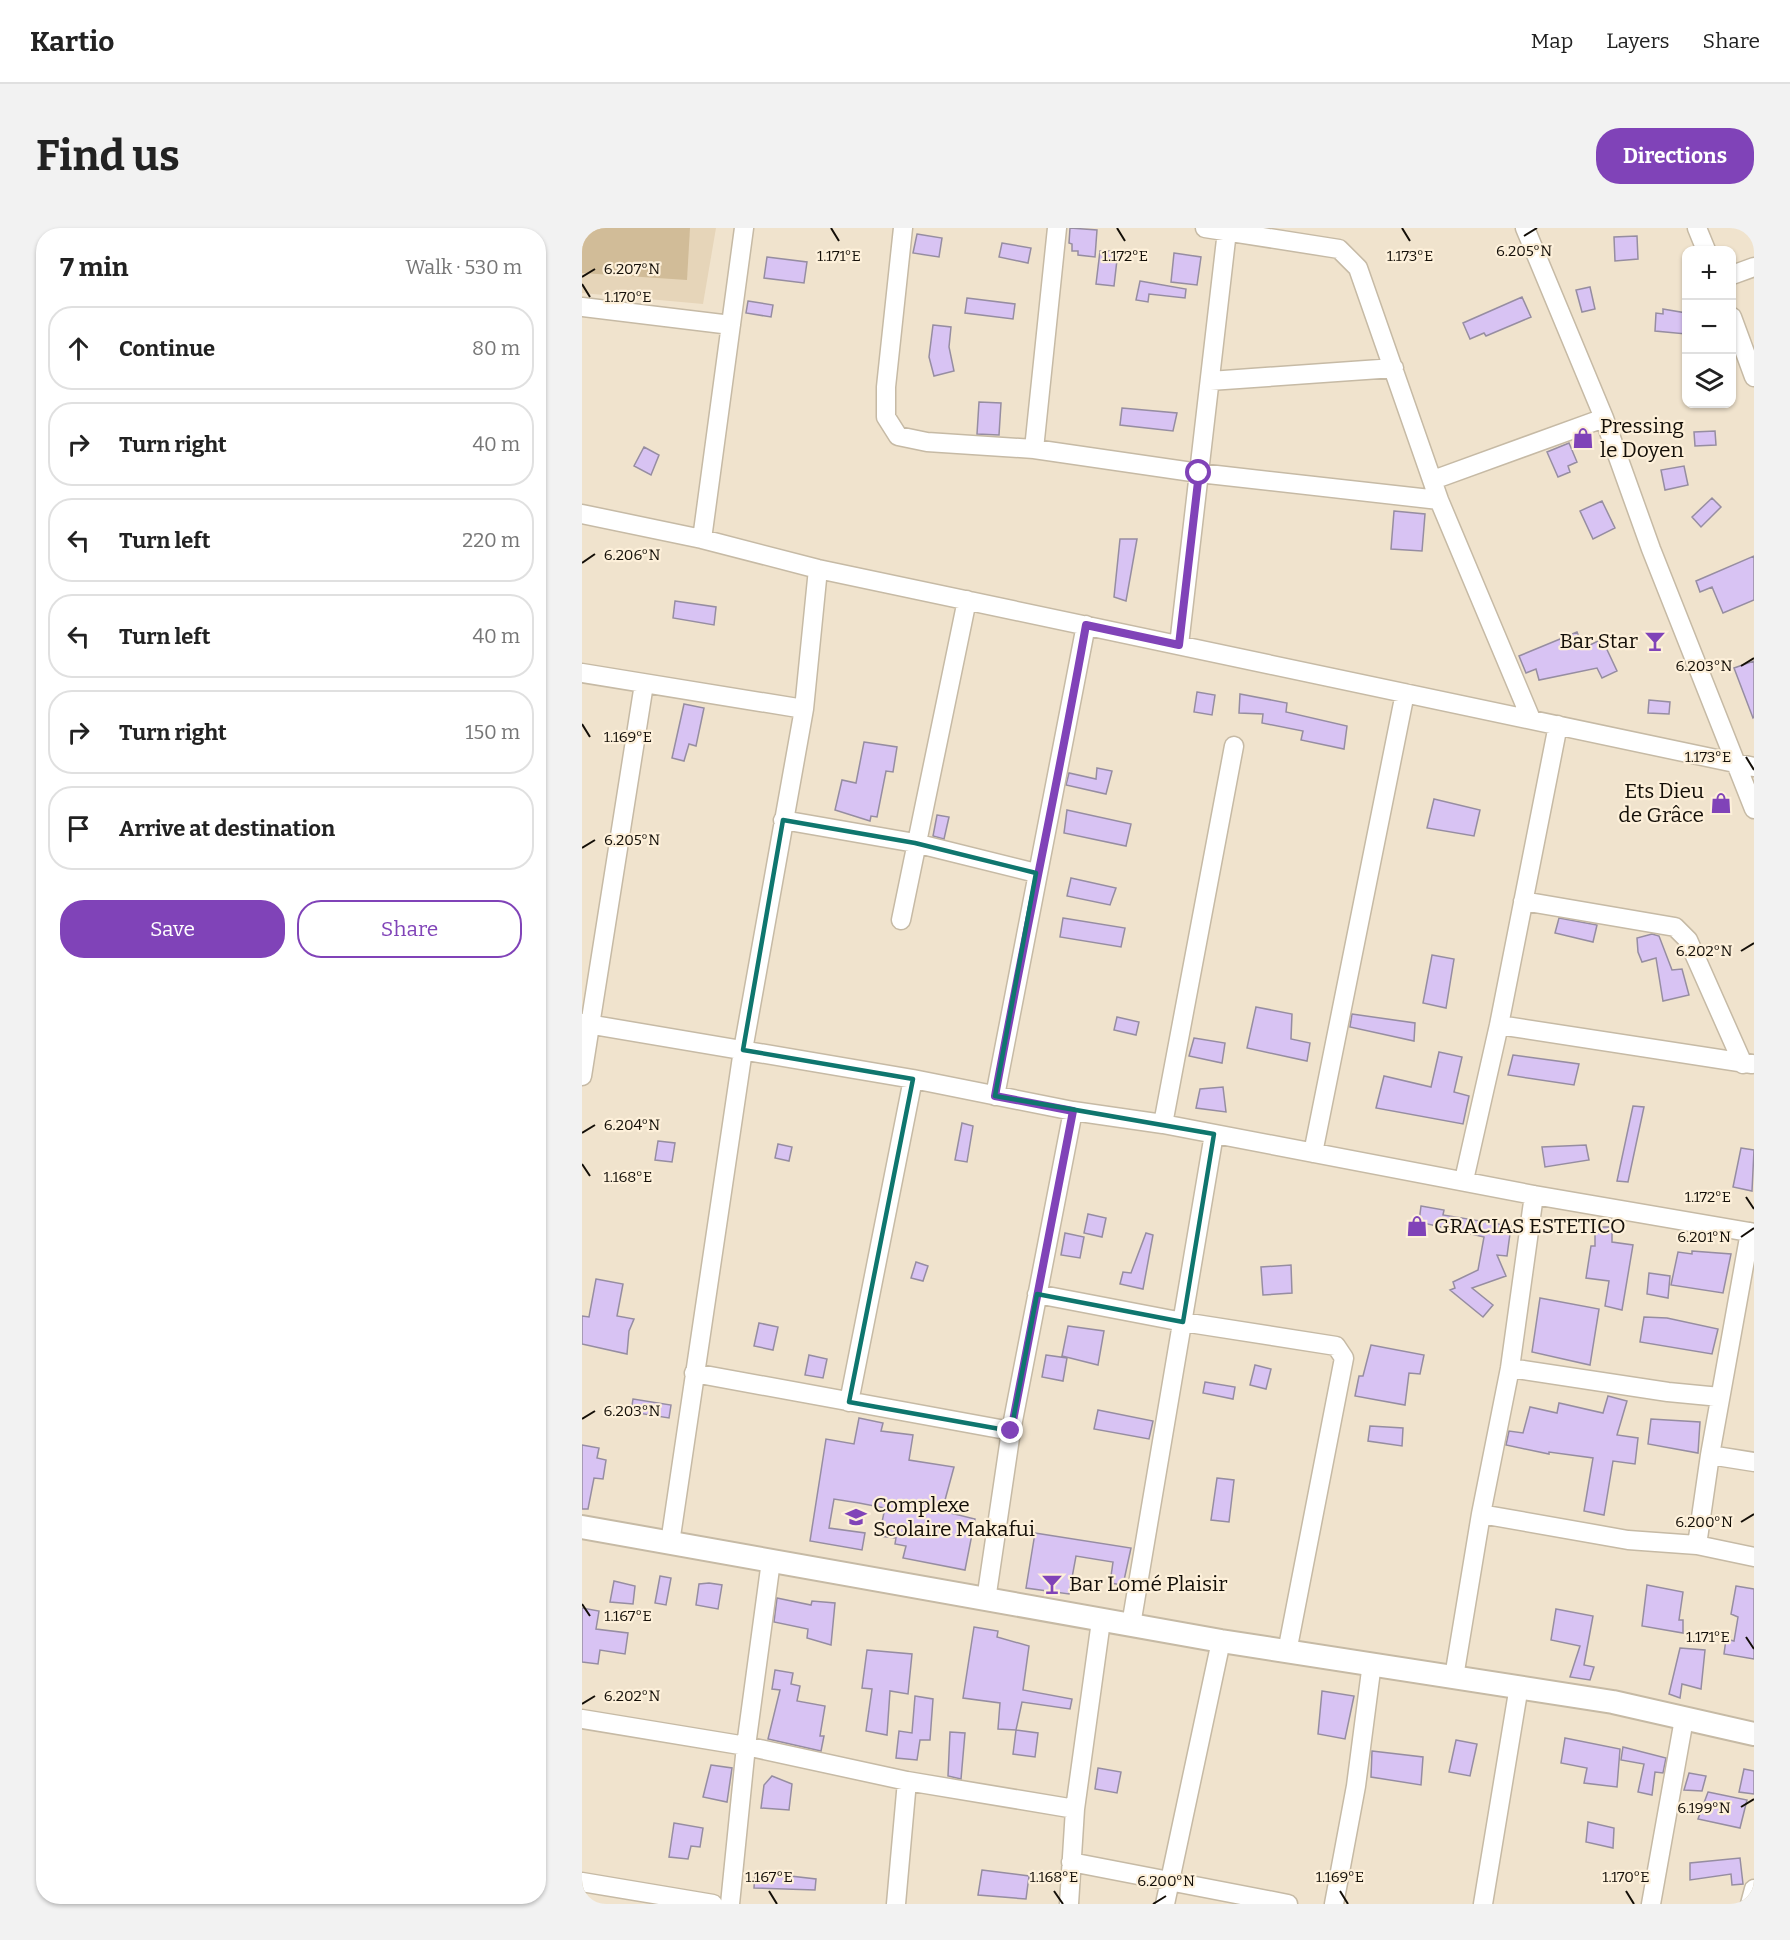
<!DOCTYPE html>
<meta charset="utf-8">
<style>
body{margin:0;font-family:Bitter,serif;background:#f2f2f2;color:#222}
.controls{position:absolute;right:18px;top:18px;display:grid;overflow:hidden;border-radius:12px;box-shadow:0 2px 4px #0004}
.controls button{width:54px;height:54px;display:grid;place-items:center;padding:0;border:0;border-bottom:2px solid #e0e0e0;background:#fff;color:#222;font:30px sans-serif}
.stop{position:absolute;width:18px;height:18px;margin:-14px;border:4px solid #8043b8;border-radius:50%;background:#fff}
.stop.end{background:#8043b8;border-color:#fff;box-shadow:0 2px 6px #0008}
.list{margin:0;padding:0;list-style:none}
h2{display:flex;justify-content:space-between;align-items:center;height:78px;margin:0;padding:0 24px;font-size:26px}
h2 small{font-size:20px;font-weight:400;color:#767676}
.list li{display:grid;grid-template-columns:39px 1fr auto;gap:18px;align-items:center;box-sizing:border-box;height:84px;margin:0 12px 12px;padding:0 12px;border:2px solid #e0e0e0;border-radius:24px}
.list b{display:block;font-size:22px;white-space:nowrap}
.list em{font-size:20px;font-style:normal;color:#767676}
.actions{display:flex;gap:12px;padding:18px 24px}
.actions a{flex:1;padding:14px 0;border:2px solid #8043b8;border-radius:24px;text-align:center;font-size:21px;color:#8043b8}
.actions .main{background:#8043b8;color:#fff}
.icon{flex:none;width:33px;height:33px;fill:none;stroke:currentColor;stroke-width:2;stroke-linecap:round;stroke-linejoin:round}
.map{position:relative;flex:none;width:1172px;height:1676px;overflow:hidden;border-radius:24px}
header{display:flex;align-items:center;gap:36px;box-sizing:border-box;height:84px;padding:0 30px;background:#fff;border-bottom:2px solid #e0e0e0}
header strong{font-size:28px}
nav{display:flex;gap:33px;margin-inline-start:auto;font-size:21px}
.intro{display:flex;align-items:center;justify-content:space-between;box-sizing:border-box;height:144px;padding:0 36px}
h1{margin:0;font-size:42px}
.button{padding:15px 27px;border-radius:24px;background:#8043b8;color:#fff;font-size:21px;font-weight:700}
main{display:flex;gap:36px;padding:0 36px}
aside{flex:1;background:#fff;border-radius:24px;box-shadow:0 2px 4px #0004}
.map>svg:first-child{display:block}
</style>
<header>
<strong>Kartio</strong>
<nav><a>Map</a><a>Layers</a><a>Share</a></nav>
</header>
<div class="intro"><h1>Find us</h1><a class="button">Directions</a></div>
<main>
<aside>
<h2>7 min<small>Walk · 530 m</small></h2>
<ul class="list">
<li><svg class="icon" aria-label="ahead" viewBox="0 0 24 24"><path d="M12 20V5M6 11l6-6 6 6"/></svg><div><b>Continue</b></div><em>80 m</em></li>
<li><svg class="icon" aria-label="right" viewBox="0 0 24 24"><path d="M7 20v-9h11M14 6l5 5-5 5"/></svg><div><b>Turn right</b></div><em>40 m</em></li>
<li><svg class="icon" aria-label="left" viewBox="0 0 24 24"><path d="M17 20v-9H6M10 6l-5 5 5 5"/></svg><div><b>Turn left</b></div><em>220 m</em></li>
<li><svg class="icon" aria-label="left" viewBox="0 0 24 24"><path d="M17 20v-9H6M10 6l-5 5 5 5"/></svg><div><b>Turn left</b></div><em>40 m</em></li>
<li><svg class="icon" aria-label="right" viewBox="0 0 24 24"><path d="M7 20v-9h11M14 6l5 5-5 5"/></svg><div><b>Turn right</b></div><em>150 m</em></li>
<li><svg class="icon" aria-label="arrive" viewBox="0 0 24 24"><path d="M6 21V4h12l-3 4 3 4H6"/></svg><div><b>Arrive at destination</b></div></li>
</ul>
<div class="actions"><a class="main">Save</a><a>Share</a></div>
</aside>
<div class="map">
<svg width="1172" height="1676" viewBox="0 0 1172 1676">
<rect width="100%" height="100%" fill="#f0e3cd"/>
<path fill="#e6d5b9" d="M0 0H134L121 76 0 65Z"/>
<path fill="#d1bc98" d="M0 0H108L105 52 0 45Z"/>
<path fill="#d8c3f3" stroke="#968da1" stroke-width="1.5" d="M488 0 515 2 513 29 496 27V23H490V16L487 15Z
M335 6 360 10 357 29 331 25Z
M1055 8 1056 31 1033 33 1032 9Z
M420 15 449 20 446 35 417 29Z
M518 23H536L532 58 514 56Z
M592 25 619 29 615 57 589 54Z
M185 29 225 34 222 55 182 50Z
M558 53 604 61 603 70 567 66 566 74 554 72Z
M1008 59 1013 81 1000 84 994 62Z
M940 69 949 89 904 108 902 105 888 111 881 95Z
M385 70 433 76 431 91 383 85Z
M166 73 191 77 189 89 164 85Z
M1081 81 1104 85V106L1073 103 1074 85 1081 86Z
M351 97 369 99 367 119 372 143 352 148 347 129Z
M397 174 419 175 417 207 395 206Z
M540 180 595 185 591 203 538 197Z
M1133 203 1134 217 1113 218 1112 204Z
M987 215 995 234 986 238 988 244 976 249 965 224Z
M62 219 77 227 69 247 52 238Z
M1102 238 1106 257 1083 262 1079 242Z
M1130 270 1139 279 1119 299 1110 289Z
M1020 273 1033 300 1011 311 998 283Z
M812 283 843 286 840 323 809 321Z
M538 311H555L544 373 532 369Z
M1172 328V372L1141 385 1130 359 1118 364 1114 353Z
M93 373 134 379 132 397 91 390Z
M995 404 1002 420 1020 411 1035 443 1020 450 1015 440 957 452 954 441 944 445 937 428Z
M1172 433V489L1171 490 1152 440Z
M615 464 633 467 630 487 612 484Z
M658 466 705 475 704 484 765 498 762 521 719 512 721 503 680 495 681 486 657 485Z
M1067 472 1088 474 1087 486 1066 485Z
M102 476 122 480 114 518 107 516 102 533 90 530Z
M282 514 315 519 311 544 304 543 295 589 289 588 288 593 253 582 260 552 274 555Z
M515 540 530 543 524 566 484 557 487 545 514 551Z
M852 571 898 582 892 608 845 600Z
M485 582 549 596 544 618 482 605Z
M355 587 367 589 362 611 351 608Z
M489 650 534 660 528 677 485 668Z
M481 690 543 700 539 719 478 709Z
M977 690 1015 697 1011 714 973 705Z
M1070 706 1077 708 1090 742 1100 741 1107 767 1081 773 1074 730 1060 734 1056 724 1055 710Z
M850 727 872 731 864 780 841 775Z
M674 779 710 786 709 811 728 815 725 833 665 820Z
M770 786 833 795 832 813 768 799Z
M535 789 557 794 554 807 532 802Z
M612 810 643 815 640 835 607 828Z
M857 824 880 829 872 864 887 868 881 896 794 880 802 848 849 859Z
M931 827 997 836 992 857 926 847Z
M641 859 644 884 614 880 618 861Z
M1051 878 1062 879 1046 954 1035 953Z
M380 895 391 898 385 934 373 932Z
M76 913 93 915 90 934 73 932Z
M196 916 210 919 207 933 193 930Z
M1004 917 1007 932 963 939 960 919Z
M1159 920 1172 922 1170 963 1151 959Z
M839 978 862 982 861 987 929 998 925 1028 915 1027 924 1048 890 1060 911 1077 901 1089 868 1062 873 1060 871 1054 896 1042 902 1009 837 994Z
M506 986 524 990 520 1009 502 1005Z
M1013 999H1030V1014L1051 1017 1040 1082 1023 1078 1027 1053 1004 1050 1009 1018H1013Z
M483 1005 502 1009 498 1030 479 1027Z
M564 1005 571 1007 561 1061 538 1056 541 1044 549 1045Z
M1110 1023 1149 1026 1141 1065 1089 1057 1096 1024 1110 1026Z
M334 1034 346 1038 341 1053 329 1050Z
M709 1037 710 1065 681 1067 679 1039Z
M1067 1045 1088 1048 1086 1070 1065 1066Z
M14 1051 41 1056 35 1088 52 1091 47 1103 45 1126 0 1116V1088L7 1089Z
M958 1070 1017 1081 1008 1137 950 1124Z
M1062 1089 1085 1090 1136 1101 1130 1126 1058 1114Z
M177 1095 196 1099 191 1122 172 1118Z
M486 1098 522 1103 516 1137 480 1128Z
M789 1117 842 1127 838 1146 827 1145 823 1177 773 1168 777 1148H781Z
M227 1127 245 1131 241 1150 223 1147Z
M464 1127 485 1130 481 1153 460 1149Z
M673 1137 689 1141 684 1161 668 1157Z
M623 1154 653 1159 651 1171 621 1165Z
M1026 1168 1045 1173 1035 1207 1056 1210 1053 1236 1031 1233 1022 1287 1002 1283 1011 1230 967 1224V1226L924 1217 927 1203 941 1205 948 1179 975 1185 977 1175 1021 1185Z
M51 1171 89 1177 87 1190 49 1184Z
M516 1182 571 1193 567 1211 512 1201Z
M277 1190 301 1195 299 1203 331 1207 327 1232 372 1239 360 1283 393 1291 383 1342 321 1330 324 1318 313 1316 314 1310 297 1308 303 1280 277 1275 252 1271 247 1300 283 1305 280 1322 228 1313 244 1211 272 1216Z
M1069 1191 1118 1194 1116 1225 1066 1216Z
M788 1198 821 1200 820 1218 786 1213Z
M0 1217 17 1220 15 1230 24 1232 21 1251 12 1250 6 1281H0Z
M635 1250 652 1252 647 1294 629 1292Z
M453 1305 549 1320 541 1357 528 1355 531 1334 494 1328 487 1366 444 1360Z
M78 1348 89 1350 84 1377 73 1375Z
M32 1353 53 1358 51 1376 28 1374Z
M127 1355 140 1357 136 1381 114 1377 117 1356Z
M1065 1357 1101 1364 1097 1392H1101V1405L1060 1398Z
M1154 1358 1172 1361V1431L1142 1426 1144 1411 1152 1413 1156 1389 1149 1386Z
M195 1370 229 1377 230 1373 253 1375 249 1417 225 1410 226 1401 192 1394Z
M0 1380 17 1383 14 1401 46 1405 43 1426 18 1422 16 1436 0 1434Z
M974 1381 1011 1388 1002 1437 1012 1439 1008 1452 988 1449 998 1418 969 1412Z
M392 1399 416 1403 415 1409 447 1418 441 1462 490 1471 488 1481 440 1474 434 1502 416 1501 418 1475 381 1470Z
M1098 1420 1123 1422 1119 1461 1100 1456 1098 1470 1087 1466Z
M285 1422 330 1426 326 1466 308 1463 305 1507 284 1503 290 1461 280 1460Z
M193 1442 211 1445 209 1456 218 1458 215 1473 243 1478 238 1508H242L239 1523 186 1511 198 1462 190 1461Z
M740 1463 772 1468 763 1511 736 1506Z
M333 1468 351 1471 348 1512H338L335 1532 314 1530 317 1503 330 1505Z
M434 1502 456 1505 453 1529 431 1526Z
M368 1504 383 1505 379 1551 366 1548Z
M983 1510 1038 1521 1035 1559 1002 1555 1005 1540 979 1535Z
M874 1512 895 1516 888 1548 867 1544Z
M1041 1519 1084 1530 1081 1545 1073 1544 1070 1567 1056 1564 1062 1536 1039 1532Z
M790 1523 841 1529 839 1557 789 1549Z
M129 1537 150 1540 145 1574 121 1569Z
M516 1540 539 1544 535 1565 513 1561Z
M1162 1541 1172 1543V1566L1157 1564Z
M1107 1545 1124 1548 1120 1563 1102 1562Z
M190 1548 210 1556 207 1582 179 1580 182 1557Z
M1126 1564 1165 1572 1158 1600 1116 1591Z
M1006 1594 1032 1600 1031 1620 1004 1614Z
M92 1595 121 1600 118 1619 109 1618 106 1631 87 1629Z
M1158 1630 1161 1656 1150 1657 1149 1646 1108 1652V1635Z
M400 1642 447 1648 444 1671 396 1667Z
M173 1644 234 1651 233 1662 172 1660Z"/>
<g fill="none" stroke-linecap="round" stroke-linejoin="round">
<defs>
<path id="minor" d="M321 0 304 159V189L316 208 345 214 452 221 617 245 857 272
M623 0 757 21 776 40 857 272 949 491
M943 0 1022 190 1069 321 1172 581
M1115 0 1124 22
M1150 47 1172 39
M0 79 149 97
M1150 89 1172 149
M628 153 812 140
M452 221 475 0
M851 252 1022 190
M0 286 120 311 236 341 1172 539
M120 311 162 0
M597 417 645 3
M0 445 222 481
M201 592 333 615 454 645
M941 673 1093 699 1106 712 1161 836
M319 692 385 372
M0 795 331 851 491 883 581 896 952 967 1172 1005
M917 797 1170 836
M0 848 62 456
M413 868 504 397
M581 896 652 518
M731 925 823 465
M882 952 917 797 976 497
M455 1066 601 1094 754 1118 762 1130 705 1424
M928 1140 1086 1164 1138 1169
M112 1145 429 1203
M267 1174 331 851
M1128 1227 1172 1234
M899 1286 1046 1312 1115 1317 1172 1329
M88 1315 161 822 222 481 236 341
M1115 1317 1128 1227 1168 1004
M404 1372 429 1203 491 883
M549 1397 632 906
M872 1449 899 1286 928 1140 952 967
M0 1491 164 1518 325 1553 493 1581
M489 1634 706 1676
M0 1654 131 1676
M148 1676 164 1518 189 1333
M314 1676 325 1553
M487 1676 493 1581 519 1393
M583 1676 639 1413
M752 1676 774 1558 790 1435
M901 1676 937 1458
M1069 1676 1102 1491
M1168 1676 1172 1661"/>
<path id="tertiary" d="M0 1299 639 1413 1031 1474 1172 1506"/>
</defs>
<use href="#minor" stroke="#c6baa5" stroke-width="21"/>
<use href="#tertiary" stroke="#c6baa5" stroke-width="26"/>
<use href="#minor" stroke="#fff" stroke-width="18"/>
<use href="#tertiary" stroke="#fff" stroke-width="22"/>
</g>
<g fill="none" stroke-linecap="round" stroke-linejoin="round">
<path stroke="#8043b8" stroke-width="8" d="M429 1203 491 883 413 868C442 711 476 555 504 397L597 417 617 245"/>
</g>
<path fill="none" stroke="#0f766e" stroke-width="4.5" stroke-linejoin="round" d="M201 592 333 615 454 645 413 868 632 906 601 1094 455 1066 429 1203 267 1174 331 851 161 822Z"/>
<path fill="none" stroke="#140f08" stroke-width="2" d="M249 0 257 13M535 0 543 13M820 0 828 13M942 8 955 0M0 49 13 41M0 56 8 69M0 335 13 326M1159 438 1172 430M0 496 8 509M1164 529 1172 542M0 620 13 612M1159 723 1172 715M0 905 13 897M0 936 8 948M1164 969 1172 981M1159 1009 1172 1000M0 1191 13 1183M1159 1294 1172 1286M0 1376 8 1388M1164 1409 1172 1421M0 1476 13 1468M1159 1579 1172 1571M187 1663 195 1676M472 1663 481 1676M758 1663 766 1676M1044 1663 1052 1676M571 1676 584 1668"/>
<defs>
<symbol id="shop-bare" viewBox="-9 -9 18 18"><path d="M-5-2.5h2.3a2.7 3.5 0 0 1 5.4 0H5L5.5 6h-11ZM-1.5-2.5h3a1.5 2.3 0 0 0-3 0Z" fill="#8043b8" stroke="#fdf0da" stroke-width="2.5" paint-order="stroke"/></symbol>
<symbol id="bar-bare" viewBox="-9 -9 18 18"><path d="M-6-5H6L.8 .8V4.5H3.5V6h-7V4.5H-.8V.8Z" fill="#8043b8" stroke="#fdf0da" stroke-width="2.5" paint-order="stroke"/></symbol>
<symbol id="school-bare" viewBox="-9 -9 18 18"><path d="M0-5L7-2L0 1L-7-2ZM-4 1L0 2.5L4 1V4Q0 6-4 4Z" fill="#8043b8" stroke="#fdf0da" stroke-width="2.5" paint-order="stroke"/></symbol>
</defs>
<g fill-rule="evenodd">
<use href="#shop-bare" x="986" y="195" width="30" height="30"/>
<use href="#bar-bare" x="1058" y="398" width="30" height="30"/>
<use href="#shop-bare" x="1124" y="560" width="30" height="30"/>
<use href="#shop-bare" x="820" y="983" width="30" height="30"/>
<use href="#school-bare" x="259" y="1274" width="30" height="30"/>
<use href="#bar-bare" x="455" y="1341" width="30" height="30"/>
</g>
<g text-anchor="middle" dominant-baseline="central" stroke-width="4.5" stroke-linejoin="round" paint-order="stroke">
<g font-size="21" fill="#140f08" stroke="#fdf0da" text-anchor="start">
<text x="1018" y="198">Pressing<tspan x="1018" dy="24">le Doyen</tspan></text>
<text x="1056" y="413" text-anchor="end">Bar Star</text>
<text x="1122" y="563" text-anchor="end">Ets Dieu<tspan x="1122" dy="24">de Grâce</tspan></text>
<text x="852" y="998">GRACIAS ESTETICO</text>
<text x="291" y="1277">Complexe<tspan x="291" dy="24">Scolaire Makafui</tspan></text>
<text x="487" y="1356">Bar Lomé Plaisir</text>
</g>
</g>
<g font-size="15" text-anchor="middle" fill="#140f08" stroke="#fdf0da" stroke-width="4.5" stroke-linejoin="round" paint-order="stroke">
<text x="942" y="28">6.205°N</text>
<text x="257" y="33">1.171°E</text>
<text x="543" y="33">1.172°E</text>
<text x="828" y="33">1.173°E</text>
<text x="50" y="46">6.207°N</text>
<text x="46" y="74">1.170°E</text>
<text x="50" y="332">6.206°N</text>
<text x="1122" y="443">6.203°N</text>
<text x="46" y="514">1.169°E</text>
<text x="1126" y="534">1.173°E</text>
<text x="50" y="617">6.205°N</text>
<text x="1122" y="728">6.202°N</text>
<text x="50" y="902">6.204°N</text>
<text x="46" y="954">1.168°E</text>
<text x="1126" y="974">1.172°E</text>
<text x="1122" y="1014">6.201°N</text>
<text x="50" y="1188">6.203°N</text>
<text x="1122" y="1299">6.200°N</text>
<text x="46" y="1393">1.167°E</text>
<text x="1126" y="1414">1.171°E</text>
<text x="50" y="1473">6.202°N</text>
<text x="1122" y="1585">6.199°N</text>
<text x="187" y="1654">1.167°E</text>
<text x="472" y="1654">1.168°E</text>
<text x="758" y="1654">1.169°E</text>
<text x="1044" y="1654">1.170°E</text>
<text x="584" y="1658">6.200°N</text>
</g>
</svg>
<div class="controls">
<button>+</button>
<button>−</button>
<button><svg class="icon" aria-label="layers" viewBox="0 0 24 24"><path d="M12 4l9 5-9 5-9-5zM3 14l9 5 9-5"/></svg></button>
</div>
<div class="stop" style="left:617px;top:245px"></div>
<div class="stop end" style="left:429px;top:1203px"></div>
</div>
</main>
